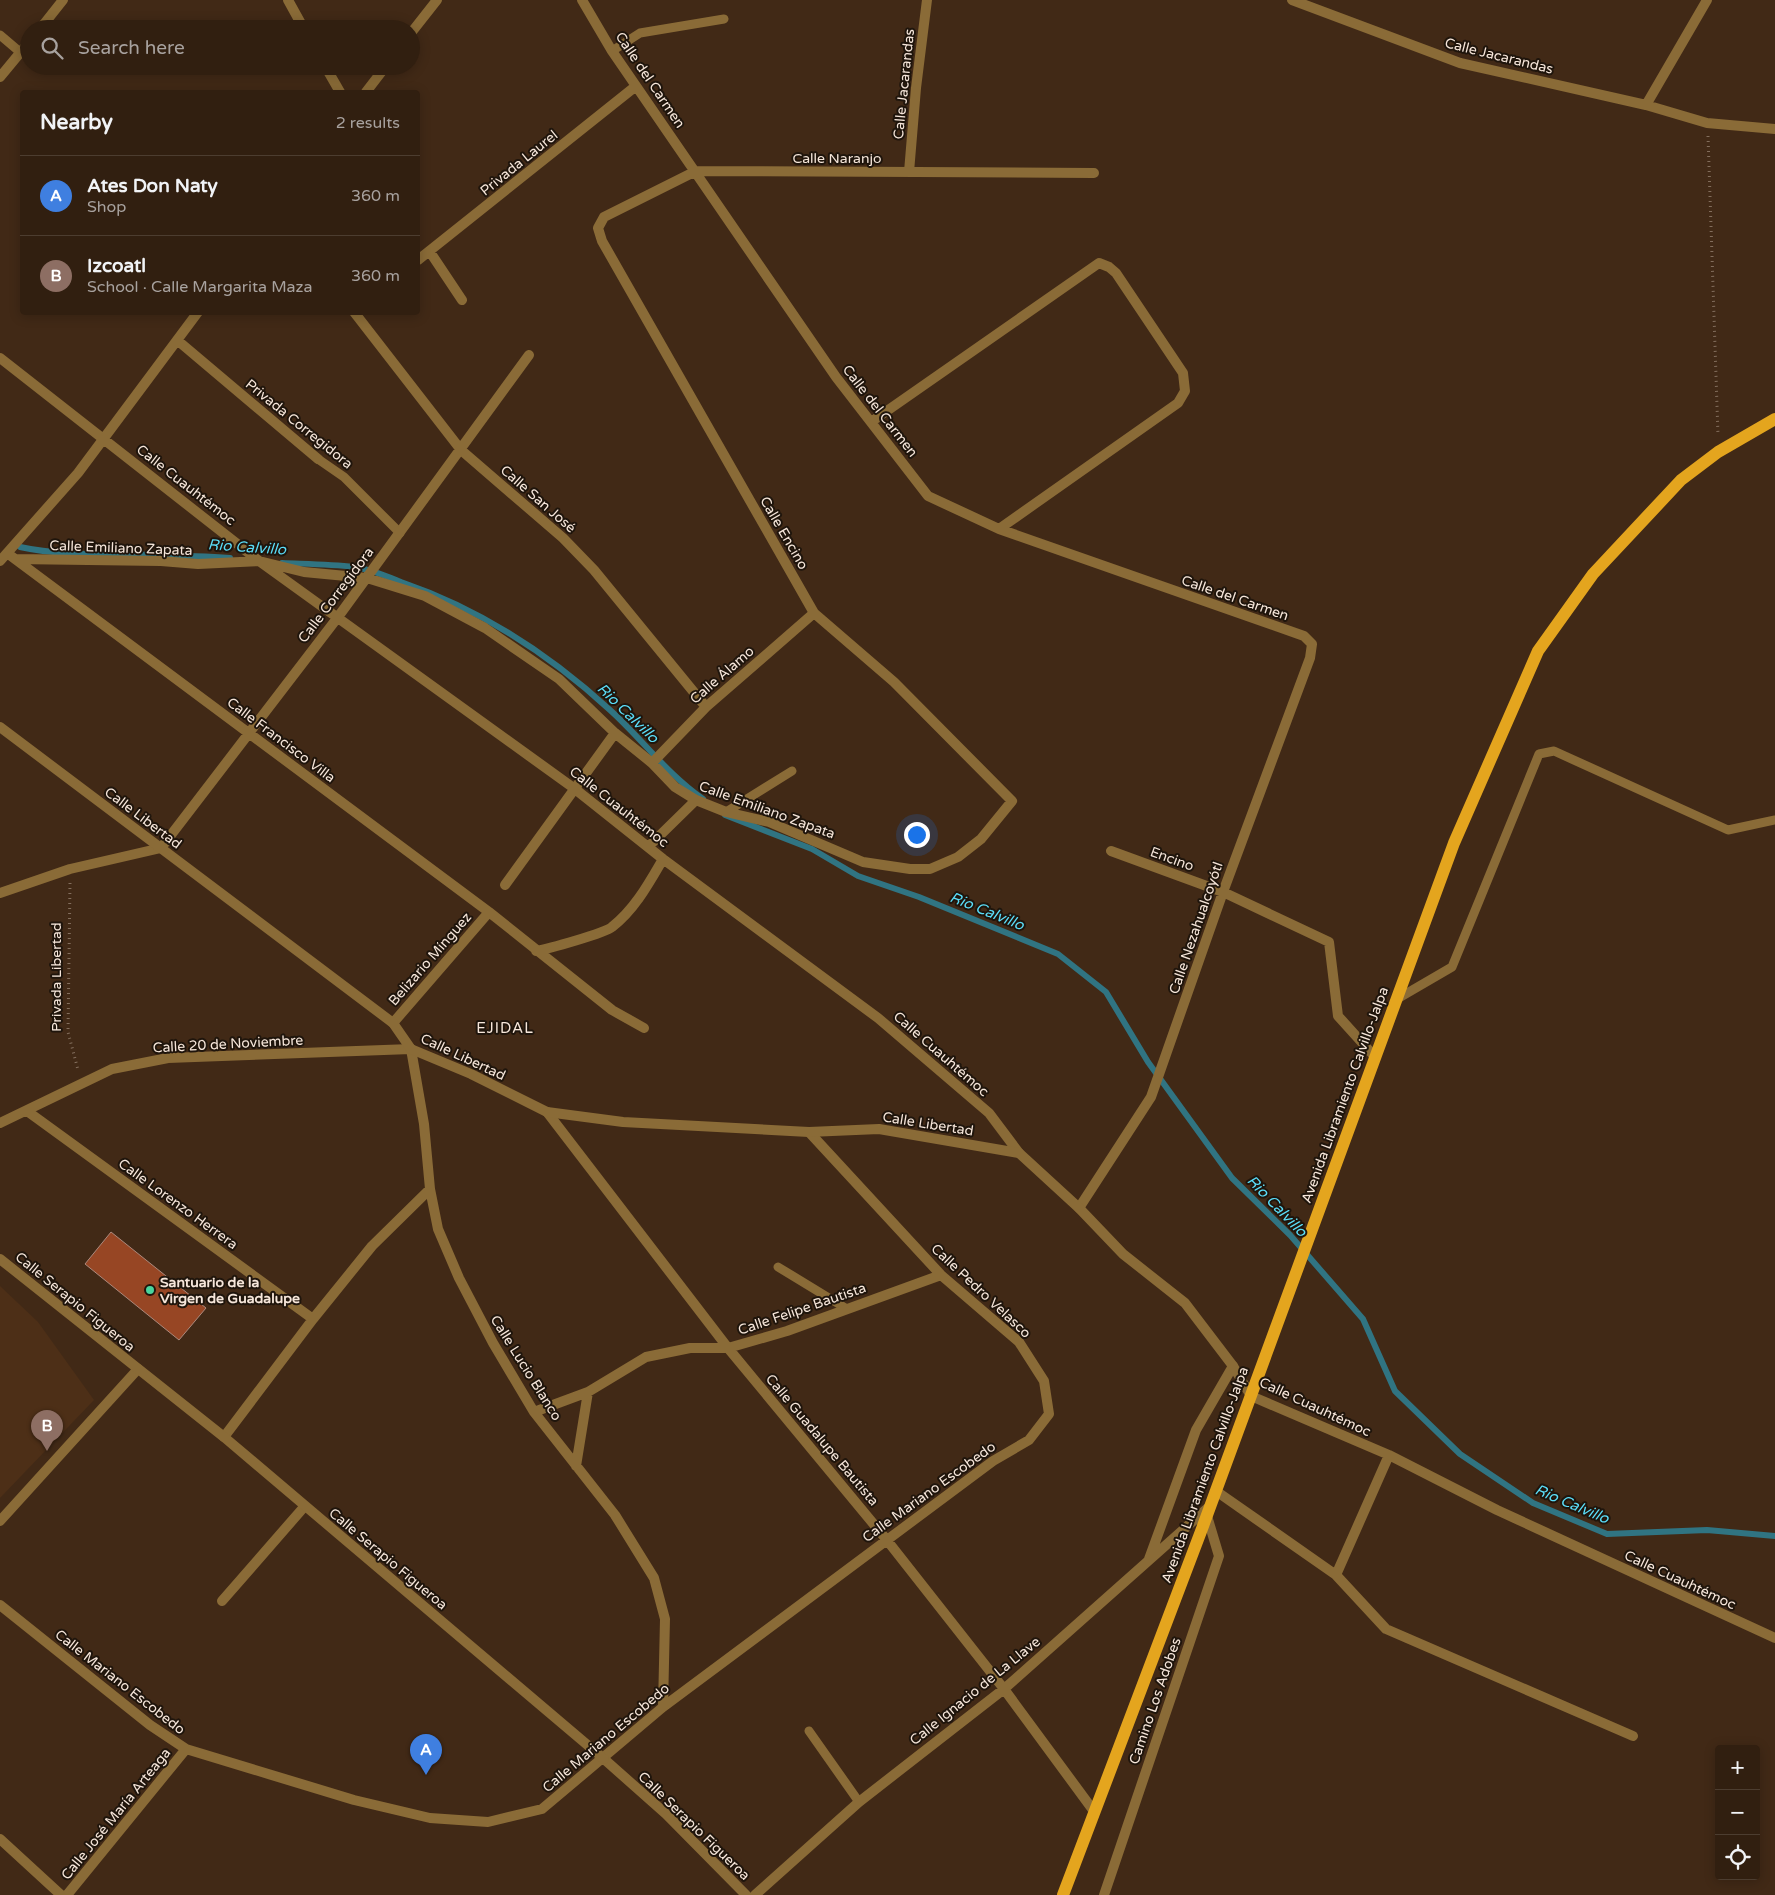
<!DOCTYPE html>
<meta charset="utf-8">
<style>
body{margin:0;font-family:"Varela Round",sans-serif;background:#392719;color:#f1f3f6}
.controls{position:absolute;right:15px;bottom:15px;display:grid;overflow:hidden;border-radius:5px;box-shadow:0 2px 12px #0003}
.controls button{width:45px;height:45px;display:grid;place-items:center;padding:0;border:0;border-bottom:1px solid #4c3d30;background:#311f10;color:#f1f3f6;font:25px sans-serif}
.you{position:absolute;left:916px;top:834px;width:18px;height:18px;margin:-12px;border:4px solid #fff;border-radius:50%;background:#1a73e8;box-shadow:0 0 0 8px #1a73e833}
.badge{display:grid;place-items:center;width:32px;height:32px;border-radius:50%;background:#49d49c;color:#fff;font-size:16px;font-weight:700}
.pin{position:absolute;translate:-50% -41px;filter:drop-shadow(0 1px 2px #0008)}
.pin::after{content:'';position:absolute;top:26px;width:18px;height:15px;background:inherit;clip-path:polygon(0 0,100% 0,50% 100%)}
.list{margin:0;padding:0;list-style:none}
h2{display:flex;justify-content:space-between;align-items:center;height:65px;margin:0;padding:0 20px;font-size:21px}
h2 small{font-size:16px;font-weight:400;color:#a8a29f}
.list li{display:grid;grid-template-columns:32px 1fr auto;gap:15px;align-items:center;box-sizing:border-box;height:80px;padding:0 20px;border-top:1px solid #4c3d30}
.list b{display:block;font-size:19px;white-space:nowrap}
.list p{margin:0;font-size:16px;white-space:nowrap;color:#a8a29f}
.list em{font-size:16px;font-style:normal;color:#a8a29f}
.icon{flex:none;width:28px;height:28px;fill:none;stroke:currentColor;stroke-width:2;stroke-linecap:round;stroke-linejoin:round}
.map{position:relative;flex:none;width:1775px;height:1895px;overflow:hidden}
.search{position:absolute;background:#311f10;box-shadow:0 2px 12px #0003;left:20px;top:20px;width:400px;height:55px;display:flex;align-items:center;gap:12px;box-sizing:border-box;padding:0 18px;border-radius:28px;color:#a8a29f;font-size:19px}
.panel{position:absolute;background:#311f10;box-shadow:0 2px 12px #0003;left:20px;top:90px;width:400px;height:225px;border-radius:5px}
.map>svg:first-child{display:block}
</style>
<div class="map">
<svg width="1775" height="1895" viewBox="0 0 1775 1895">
<rect width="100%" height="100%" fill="#412916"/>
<path fill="#4d2f17" d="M0 1286 38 1322 94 1400 0 1498Z"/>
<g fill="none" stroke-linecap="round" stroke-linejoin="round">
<path stroke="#307482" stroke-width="6" d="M20 547C52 554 86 554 119 554 156 555 193 555 230 558
M282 563C306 564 330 564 354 567 370 569 386 576 401 582 480 609 548 653 610 710 642 739 667 774 703 799
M725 815 812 849 858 876 919 897 1058 954 1106 992 1148 1062 1232 1178 1290 1235 1363 1319 1395 1391 1460 1454 1533 1503 1607 1534 1707 1530 1775 1536"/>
</g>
<path fill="#974624" stroke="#ac897c" d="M111 1232 206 1308 179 1340 85 1264Z"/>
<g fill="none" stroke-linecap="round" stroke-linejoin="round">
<path stroke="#836e5d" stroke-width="3" stroke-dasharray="1 4" stroke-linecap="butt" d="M1708 136 1718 435
M70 883 68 1032 78 1070"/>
<path stroke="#8a6b37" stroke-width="9" d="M0 35 20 52
M612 51 640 33 724 19
M318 459 344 477 400 533
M726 812 792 771
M1397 999 1452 967 1539 754 1554 751 1728 830 1775 820
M778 1267 847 1309
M809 1731 859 1802"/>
<path stroke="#8a6b37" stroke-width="10" d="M288 0 304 29
M582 0 612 51 836 377 928 496 999 529 1304 636 1312 644 1310 658 1223 892 1151 1097 1079 1208
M1292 0 1460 63 1646 105 1707 123 1775 129
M40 29 63 0
M411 33 437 0
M325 66 340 92
M0 77 29 42
M366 92 386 66
M1646 105 1707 0
M909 172 916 88 927 0
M430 252 462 300
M418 260 636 86
M354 312 461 450 563 538 594 570 706 707
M177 340 318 459
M0 358 259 561 575 789 663 859 878 1018 989 1113 1019 1153
M871 422 1099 263 1109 267 1116 273 1183 373 1185 391 1178 403 999 529
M7 553 489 912 612 1010 644 1028
M15 559 161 561 198 564 259 561 304 572 367 578 425 596 485 628 559 679 615 733 652 763 675 787 696 800 726 812 769 822 863 862 910 869H930L958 857 981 839 1012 801 894 682 814 613 602 241 598 228 604 217 696 171 1094 173
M0 561 78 473 198 312
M652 763 706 707 814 613
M648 847 696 800
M1111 851 1223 892 1329 942 1338 1016 1375 1057
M505 885 615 733
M0 893 70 869 161 848 338 617 529 355
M536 951C548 949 605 933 612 927 635 909 649 883 663 859
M393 1023 489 912
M27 1111 313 1319
M547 1112 728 1348 886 1539 1004 1689 1093 1810
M0 1123 112 1069 168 1058 411 1049 424 1124 430 1189 438 1229 459 1278 493 1343 534 1412 615 1515 654 1578 665 1619 663 1707
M1251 1396 1389 1455 1497 1510 1775 1638
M534 1412 588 1392 646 1357 690 1348H728L787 1331 941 1275
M224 1437 313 1319 372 1246 430 1189
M576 1466 588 1392
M1216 1491 1336 1575 1386 1629 1633 1736
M0 1521 138 1369
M1149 1559 1196 1430 1233 1366
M1336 1575 1389 1455
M222 1601 304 1507
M0 1605 150 1725 186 1749 354 1800 430 1818 488 1822 542 1809 663 1707 993 1461 1029 1440 1049 1414 1044 1381 1019 1342 941 1275 809 1132
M604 1759 666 1814 746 1895
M0 1839 61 1895
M67 1895 186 1749
M755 1895 859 1802 1004 1689 1210 1506
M1104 1895 1219 1556 1207 1516"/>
<path stroke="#8a6b37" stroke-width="10" d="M0 727 393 1023 411 1049 471 1074 547 1112 623 1122 809 1132 879 1129 1019 1153 1079 1208 1123 1254 1185 1303 1233 1366 1251 1396
M0 1259 224 1437 604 1759"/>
<path stroke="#e4a51e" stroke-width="12" d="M1063 1895 1203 1526 1454 843 1538 651 1593 574 1681 480 1718 452 1775 419"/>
</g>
<circle fill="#49d49c" stroke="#1f150c" stroke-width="2" cx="150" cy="1290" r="5"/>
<g text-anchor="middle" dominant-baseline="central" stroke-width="4" stroke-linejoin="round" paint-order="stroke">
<g font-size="14" fill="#f6e6da" stroke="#1f150c">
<text transform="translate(1499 56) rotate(14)">Calle Jacarandas</text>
<text transform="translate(650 80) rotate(56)">Calle del Carmen</text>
<text transform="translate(904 84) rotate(-84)">Calle Jacarandas</text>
<text x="837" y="158">Calle Naranjo</text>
<text transform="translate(519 163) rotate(-39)">Privada Laurel</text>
<text transform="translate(880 411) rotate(52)">Calle del Carmen</text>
<text transform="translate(299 424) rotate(39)">Privada Corregidora</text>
<text transform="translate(186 485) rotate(38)">Calle Cuauhtémoc</text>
<text transform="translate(538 499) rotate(41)">Calle San José</text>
<text transform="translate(784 533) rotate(60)">Calle Encino</text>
<text transform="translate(121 548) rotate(2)">Calle Emiliano Zapata</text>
<text transform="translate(336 595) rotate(-53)">Calle Corregidora</text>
<text transform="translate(1235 598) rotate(19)">Calle del Carmen</text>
<text transform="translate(722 675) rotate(-41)">Calle Álamo</text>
<text transform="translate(281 740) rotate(37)">Calle Francisco Villa</text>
<text transform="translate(619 807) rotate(38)">Calle Cuauhtémoc</text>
<text transform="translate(767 810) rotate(20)">Calle Emiliano Zapata</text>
<text transform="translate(143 818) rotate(37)">Calle Libertad</text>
<text transform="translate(1172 859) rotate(20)">Encino</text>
<text transform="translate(1196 928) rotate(-71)">Calle Nezahualcoyótl</text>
<text transform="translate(430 959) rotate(-49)">Belizario Mínguez</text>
<text transform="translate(56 977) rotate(-90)">Privada Libertad</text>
<text transform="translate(228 1044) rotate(-3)">Calle 20 de Noviembre</text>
<text transform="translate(941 1054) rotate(41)">Calle Cuauhtémoc</text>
<text transform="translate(463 1057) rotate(25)">Calle Libertad</text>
<text transform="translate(1345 1095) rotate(-70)">Avenida Libramiento Calvillo-Jalpa</text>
<text transform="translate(928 1124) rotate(9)">Calle Libertad</text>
<text transform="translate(178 1204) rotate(36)">Calle Lorenzo Herrera</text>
<text transform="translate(981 1291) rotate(43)">Calle Pedro Velasco</text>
<text transform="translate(75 1302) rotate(39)">Calle Serapio Figueroa</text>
<text transform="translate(802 1309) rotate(-19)">Calle Felipe Bautista</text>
<text transform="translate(526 1368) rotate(58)">Calle Lucio Blanco</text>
<text transform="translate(1315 1407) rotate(25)">Calle Cuauhtémoc</text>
<text transform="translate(822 1440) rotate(50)">Calle Guadalupe Bautista</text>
<text transform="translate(1205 1475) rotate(-70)">Avenida Libramiento Calvillo-Jalpa</text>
<text transform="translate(929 1492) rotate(-36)">Calle Mariano Escobedo</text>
<text transform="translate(388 1559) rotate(40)">Calle Serapio Figueroa</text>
<text transform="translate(1680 1580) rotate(25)">Calle Cuauhtémoc</text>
<text transform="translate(120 1682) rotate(38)">Calle Mariano Escobedo</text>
<text transform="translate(975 1691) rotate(-39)">Calle Ignacio de La Llave</text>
<text transform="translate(1155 1701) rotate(-71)">Camino Los Adobes</text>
<text transform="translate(606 1738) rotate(-40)">Calle Mariano Escobedo</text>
<text transform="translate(116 1814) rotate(-51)">Calle José María Arteaga</text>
<text transform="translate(694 1826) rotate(44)">Calle Serapio Figueroa</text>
</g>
<g font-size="14" font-weight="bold" fill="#f6e6da" stroke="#1f150c" text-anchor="start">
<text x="160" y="1282">Santuario de la<tspan x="160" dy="16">Virgen de Guadalupe</tspan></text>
</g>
<g font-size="15" font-style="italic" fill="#5bddf8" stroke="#1f150c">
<text transform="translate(247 547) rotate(4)">Rio Calvillo</text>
<text transform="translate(628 713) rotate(44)">Rio Calvillo</text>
<text transform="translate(987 911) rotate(22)">Rio Calvillo</text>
<text transform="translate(1277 1206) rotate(46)">Rio Calvillo</text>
<text transform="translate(1572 1504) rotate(23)">Rio Calvillo</text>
</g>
<g font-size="15" letter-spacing="1" fill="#f6e6da" stroke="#1f150c">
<text x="505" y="1028">EJIDAL</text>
</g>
</g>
</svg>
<div class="controls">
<button>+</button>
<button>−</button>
<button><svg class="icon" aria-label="locate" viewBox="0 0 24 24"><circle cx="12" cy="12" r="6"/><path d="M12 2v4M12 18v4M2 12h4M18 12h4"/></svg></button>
</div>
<div class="you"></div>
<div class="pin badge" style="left:426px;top:1775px;background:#3f7fe0">A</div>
<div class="pin badge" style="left:47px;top:1451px;background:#8d6e63">B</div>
<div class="search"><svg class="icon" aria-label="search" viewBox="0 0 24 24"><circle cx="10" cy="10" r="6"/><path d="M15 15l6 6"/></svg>Search here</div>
<section class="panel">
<h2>Nearby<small>2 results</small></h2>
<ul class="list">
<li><span class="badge" style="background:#3f7fe0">A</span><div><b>Ates Don Naty</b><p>Shop</p></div><em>360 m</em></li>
<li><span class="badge" style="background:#8d6e63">B</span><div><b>Izcoatl</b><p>School · Calle Margarita Maza</p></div><em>360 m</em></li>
</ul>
</section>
</div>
